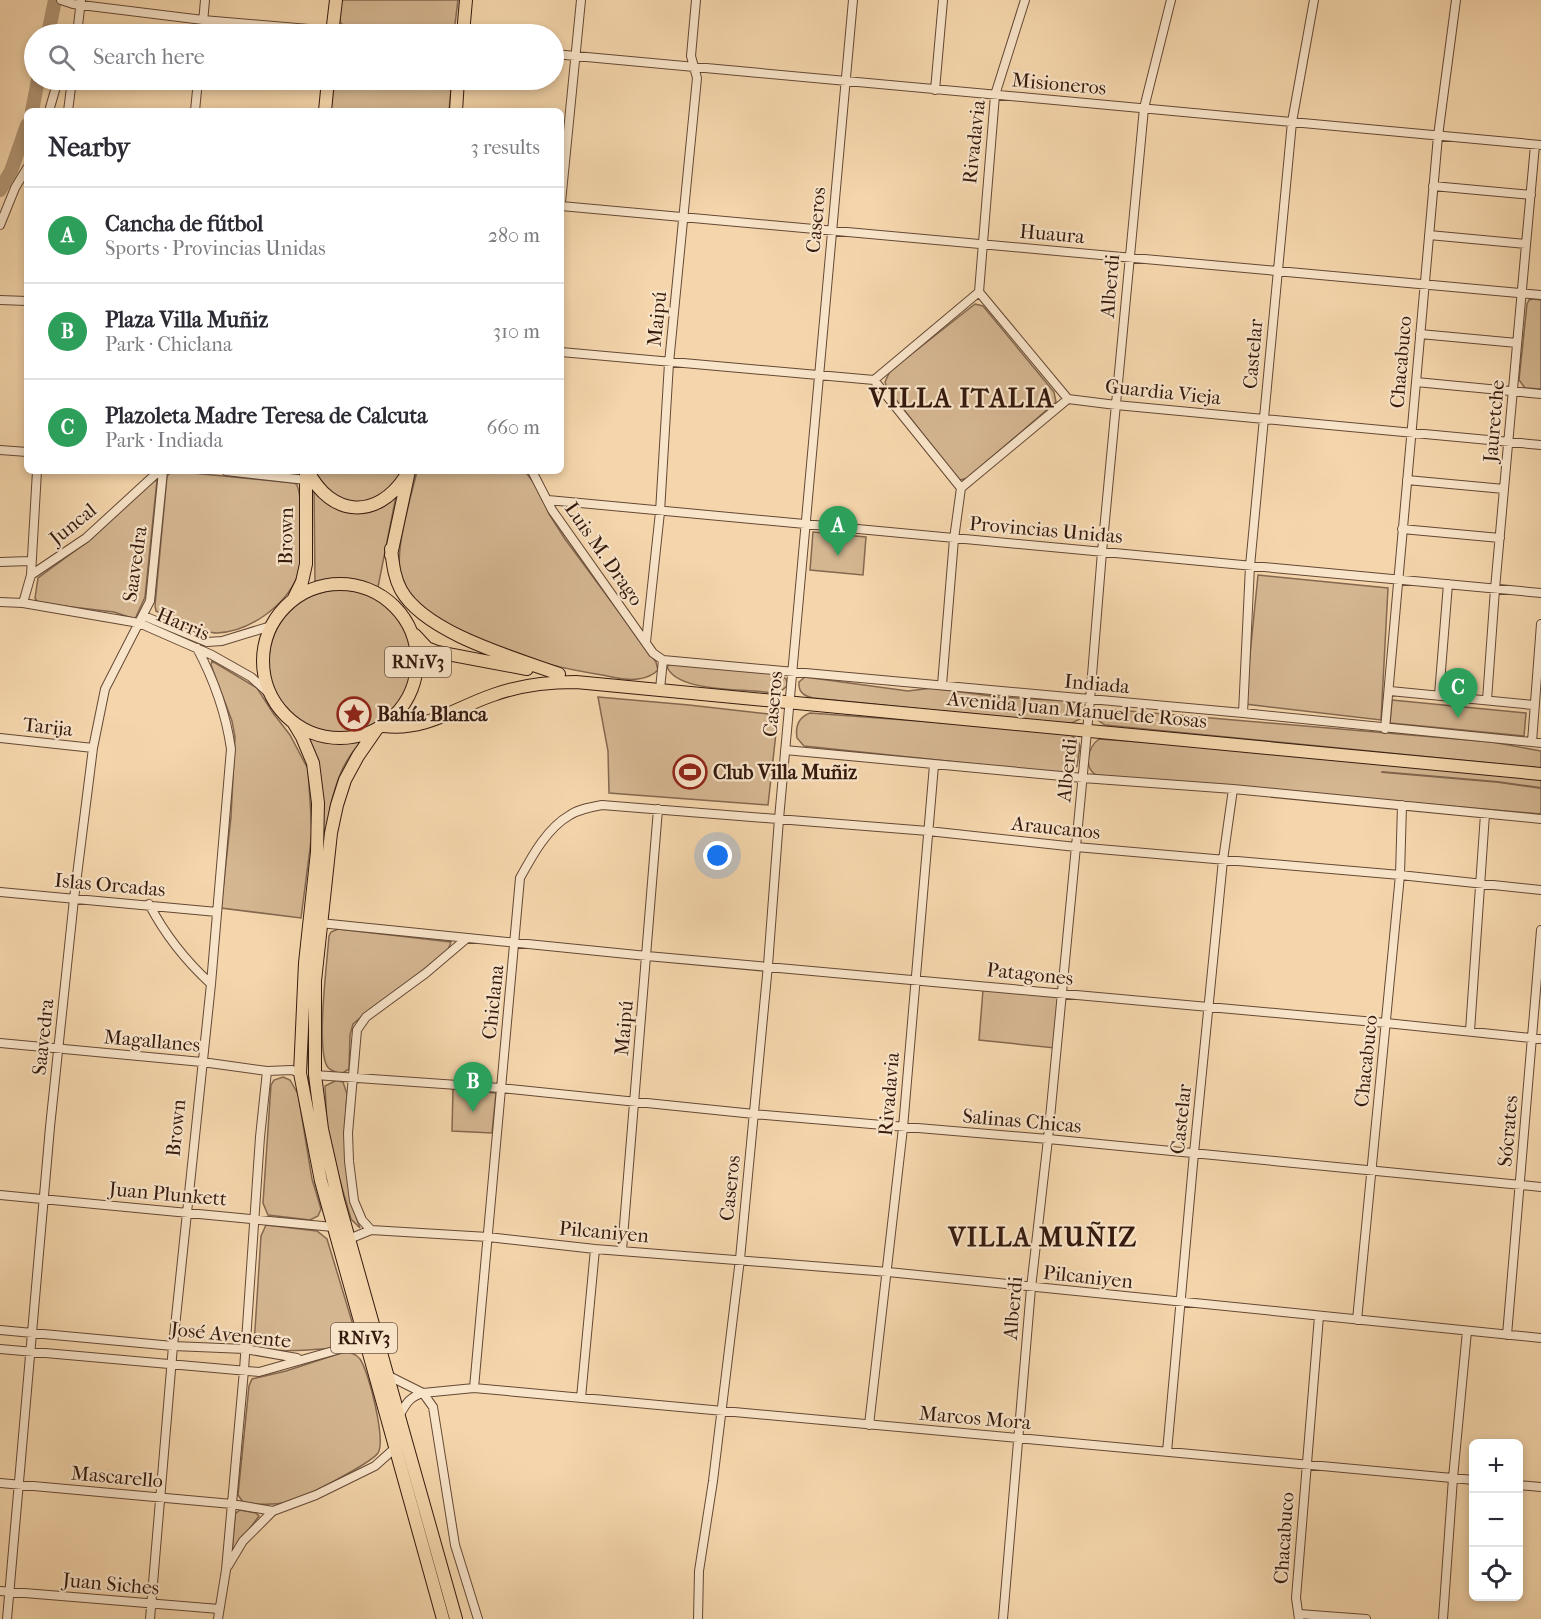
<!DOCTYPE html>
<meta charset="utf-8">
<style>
body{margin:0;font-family:"IM FELL French Canon",serif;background:#f2f2f3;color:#2b2b33}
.controls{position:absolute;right:18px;bottom:18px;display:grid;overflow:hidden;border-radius:9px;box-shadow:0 3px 9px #0003}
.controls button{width:54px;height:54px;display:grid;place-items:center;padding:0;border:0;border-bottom:2px solid #e1e1e2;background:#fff;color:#2b2b33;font:30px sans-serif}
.you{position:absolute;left:718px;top:856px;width:21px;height:21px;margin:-15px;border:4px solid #fff;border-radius:50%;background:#1a73e8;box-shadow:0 0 0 9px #1a73e833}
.badge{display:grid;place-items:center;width:39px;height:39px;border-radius:50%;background:#db2777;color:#fff;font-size:20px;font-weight:700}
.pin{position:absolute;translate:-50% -50px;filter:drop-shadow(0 2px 3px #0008)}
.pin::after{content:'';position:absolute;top:32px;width:21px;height:18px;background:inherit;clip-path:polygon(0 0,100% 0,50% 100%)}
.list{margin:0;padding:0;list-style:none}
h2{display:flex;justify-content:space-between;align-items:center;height:78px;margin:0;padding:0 24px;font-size:26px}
h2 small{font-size:20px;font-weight:400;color:#7c7c81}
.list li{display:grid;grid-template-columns:39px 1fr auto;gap:18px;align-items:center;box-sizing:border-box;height:96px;padding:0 24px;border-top:2px solid #e1e1e2}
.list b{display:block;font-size:22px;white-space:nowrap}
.list p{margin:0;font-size:20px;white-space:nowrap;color:#7c7c81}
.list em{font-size:20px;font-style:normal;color:#7c7c81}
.icon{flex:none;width:33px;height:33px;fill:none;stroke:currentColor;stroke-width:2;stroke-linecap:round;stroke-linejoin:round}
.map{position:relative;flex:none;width:1541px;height:1619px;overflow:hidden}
.search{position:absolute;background:#fff;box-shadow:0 3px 9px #0003;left:24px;top:24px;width:540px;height:66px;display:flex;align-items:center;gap:15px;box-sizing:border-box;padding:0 21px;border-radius:33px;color:#7c7c81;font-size:22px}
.panel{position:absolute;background:#fff;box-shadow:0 3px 9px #0003;left:24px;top:108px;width:540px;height:366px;border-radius:9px}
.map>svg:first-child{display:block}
</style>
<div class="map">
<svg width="1541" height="1619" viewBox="0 0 1541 1619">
<rect width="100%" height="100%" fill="#f5d6ac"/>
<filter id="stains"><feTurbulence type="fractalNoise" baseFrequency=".00333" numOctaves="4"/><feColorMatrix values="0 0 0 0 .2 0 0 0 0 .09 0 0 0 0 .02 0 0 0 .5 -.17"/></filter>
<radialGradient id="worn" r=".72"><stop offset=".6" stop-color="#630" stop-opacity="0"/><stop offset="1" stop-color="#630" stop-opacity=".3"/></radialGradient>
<path fill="#d4b691" stroke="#84684f" stroke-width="1.5" d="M341 0H458L454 32 453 34H414L345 27 340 22Z
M334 80H452L449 111H330Z
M1533 299 1541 300V389L1525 388 1519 380 1527 304 1529 300Z
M975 304 983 306 1054 392 1056 402 968 478 960 480 956 477 887 388 885 382 890 371Z
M172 471 294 483 297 485C302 498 301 513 301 526 301 542 303 561 297 577 285 606 249 632 217 633 205 633 167 617 156 611L155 606 167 476Z
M314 471H403L396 486 362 504 334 498Z
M417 471H525L539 490 549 514 565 539 656 662 658 670C652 676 646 678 638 679 626 681 613 677 602 675 559 668 513 658 474 639 451 628 413 606 403 583 391 559 411 498 417 471Z
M157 480 145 597 135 619 114 612 38 603 35 598 38 578 91 539 153 481Z
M314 489 338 508 396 496 378 587 342 579 315 582Z
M813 532 866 537 863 575 810 570Z
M1258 575 1388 588 1381 720 1245 704Z
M269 662a72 72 0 1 1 144 0a72 72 0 1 1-144 0Z
M212 661 257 688 273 713 290 735 308 769 312 833 301 918 221 908 231 817 235 737 232 721 211 665Z
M672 663 779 674 786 679 788 685 779 693H771C745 688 678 693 667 667Z
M805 677 908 691 932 688 999 697 1071 701H1077L1084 710 1080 719 1070 724 813 698C805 696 798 693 799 682Z
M598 697 689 705 778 715 768 805 609 793 608 751Z
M1392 700 1526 713 1524 736 1390 723Z
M1094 708 1492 742 1541 751V768L1105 725 1095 718Z
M810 713 1014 728 1071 735 1078 741 1080 746 1077 766 1070 774 804 746 797 738C795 725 799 717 810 713Z
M306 736 329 743 363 740C343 760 336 782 330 808L311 1075 452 1619H448L330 1199 310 1092 306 1026 321 850Z
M1099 739 1196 746 1541 778V814L1096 775C1083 767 1088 747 1099 739Z
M338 929 451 942 448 950 409 981 372 1008 353 1024 350 1035 349 1069 341 1074C335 1072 328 1070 326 1064 317 1041 327 963 329 936L331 932Z
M983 990 1059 997 1055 1048 979 1040Z
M283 1077 290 1080 298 1094 312 1179 321 1209 318 1216 310 1220 268 1215 263 1203 271 1085 274 1080Z
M337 1080 343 1082 347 1094 345 1125 350 1198 360 1228 351 1219 336 1167 327 1125 325 1086Z
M453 1089 496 1093 492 1133 452 1131Z
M266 1225 317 1231 327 1239 353 1325C353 1337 347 1343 337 1348 319 1349 267 1355 254 1345L261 1236Z
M344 1352C351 1352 356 1354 360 1359 369 1372 386 1440 378 1453 370 1464 303 1498 289 1502 273 1505 258 1505 243 1502L238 1495 249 1386 252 1379 286 1371Z
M240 1510 256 1513 259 1516 232 1553 235 1514Z"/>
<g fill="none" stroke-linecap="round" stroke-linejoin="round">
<path stroke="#80644c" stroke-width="2" d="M1382 772 1498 782 1541 788"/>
<path stroke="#b39676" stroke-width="14" d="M48 34 55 0
M32 111 38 80
M0 190 11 171 27 125"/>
<defs>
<path id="minor" d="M61 0 73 4 203 20 367 34
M1025 0 995 95 979 292 1068 399
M77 34 81 0
M202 34 205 0
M554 54 1541 145
M935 90 943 0
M49 111 58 80
M68 111 72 80
M195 111 198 80
M1433 186 1531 195
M561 202 581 0
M561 206 1541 295
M0 225 15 188 27 168
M1429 235 1526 244
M0 300 27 301
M1420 334 1517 343
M561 352 874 380
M874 380 961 488
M874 380 979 292
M1416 382 1541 394
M1068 399 1116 405 1541 445
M0 450 27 452
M226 471 306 480
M532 471 552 510 653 653 663 660 1243 713 1541 743
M1407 480 1504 489
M548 500 1541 593
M1402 529 1500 538
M0 562 30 561
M31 575 86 538 159 471
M0 602 23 603 139 623 212 655 251 677 271 695
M23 603 31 575 37 471
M144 616 207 642 222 641 271 626
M646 642 660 512 669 363 697 78 691 56 696 0
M942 685 954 539 961 488 1068 399
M660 689 663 660
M1390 691 1533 705
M1439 695 1448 584
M1487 700 1495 589 1535 145
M1243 713 1250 566 1292 122 1314 0
M1385 729 1438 136 1456 0
M0 738 93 748
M1532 742 1541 624
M785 750 1083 778 1233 789 1541 819
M0 892 217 912
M149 904C164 933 187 962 211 984
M320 923 647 956 1386 1023 1541 1039
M1470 1031 1485 814
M0 1043 202 1062 267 1071 292 1070 300 1073
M315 1075 500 1088 754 1114 1048 1139 1541 1187
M0 1195 333 1227
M371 1230 362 1220 354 1201 349 1161 348 1133 357 1030 366 1017 426 973 466 939
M349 1239 371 1230 488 1237 595 1249 888 1272 1541 1338
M622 1250 658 809
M1357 1320 1400 875 1402 805
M0 1330 173 1346 245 1349 297 1358
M1507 1335 1541 930
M0 1349 259 1372 365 1342
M387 1375 423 1393 474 1388 1474 1480
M474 1388 520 878C532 856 547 828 570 815 579 809 591 807 602 805L928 831 1076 847 1400 875 1541 890
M581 1398 595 1249
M399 1416C406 1404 409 1397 423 1393L433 1407 455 1545 478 1619
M869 1425 903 1128 934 765
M1167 1452 1194 1153 1223 860 1233 789
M0 1483 232 1504 273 1511 316 1495 375 1466 395 1448
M1518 1485 1541 1487
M228 1566 243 1541 273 1511
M0 1591 219 1609
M1299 1614 1366 1619
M7 1619 50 1127 74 899 93 748 105 689 150 601 163 471
M150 1619 173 1346 211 984 231 749C226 714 214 680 197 648
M218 1619 226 1570 244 1370 260 1137 267 1071
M698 1619 699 1571 713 1481 740 1259 768 965 779 819 853 0
M1003 1619 1031 1288 1048 1139 1090 700 1102 552 1144 108 1171 0
M1299 1619 1296 1598 1319 1316
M1443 1619 1453 1478 1467 1331"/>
<path id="primary" d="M332 34 336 0
M463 34 466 0
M325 111 328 80
M456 111 458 80
M308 471C331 517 377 520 405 477
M391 549C393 564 394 577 401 590 425 633 515 658 559 674
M391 555 409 471
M263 661a77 77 0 1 1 154 0a77 77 0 1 1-154 0Z
M294 598 302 582 306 564V471
M415 635 427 648 437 652 527 669
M293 722 302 737 313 763 318 803 317 852 305 963 300 1073 321 1181 443 1619
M384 726C426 731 455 708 493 695 520 685 547 682 576 682L1541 774
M376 730 358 756 345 780 337 805 331 833 315 981V1075L322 1129 338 1200 456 1619"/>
</defs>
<use href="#minor" stroke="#644835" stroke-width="10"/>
<use href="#primary" stroke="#34190d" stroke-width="14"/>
<use href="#minor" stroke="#f8e4c9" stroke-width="8"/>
<use href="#primary" stroke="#f5d6ac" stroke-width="12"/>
</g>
<defs>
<symbol id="sight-ring" viewBox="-11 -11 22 22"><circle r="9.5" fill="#f8e4c9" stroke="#8f2418" stroke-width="1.5"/><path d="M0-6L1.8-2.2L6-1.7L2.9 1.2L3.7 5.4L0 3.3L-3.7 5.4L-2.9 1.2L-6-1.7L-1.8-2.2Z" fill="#8f2418"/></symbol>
<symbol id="stadium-ring" viewBox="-11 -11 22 22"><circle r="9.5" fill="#f8e4c9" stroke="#8f2418" stroke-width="1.5"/><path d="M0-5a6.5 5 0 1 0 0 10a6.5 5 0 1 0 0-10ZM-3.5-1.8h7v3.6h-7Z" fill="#8f2418"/></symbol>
</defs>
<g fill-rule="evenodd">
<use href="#sight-ring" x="335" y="695" width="38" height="38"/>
<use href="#stadium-ring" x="671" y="753" width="38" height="38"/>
</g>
<g text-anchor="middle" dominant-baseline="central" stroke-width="4.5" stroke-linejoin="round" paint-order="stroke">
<g fill="#f8e4c9" stroke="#6f5645" stroke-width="1.5">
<rect x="385" y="647" width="66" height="30" rx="4.5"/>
<rect x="331" y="1323" width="66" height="30" rx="4.5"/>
</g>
<g font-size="18" font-weight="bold" fill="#34190d">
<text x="418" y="662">RN1V3</text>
<text x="364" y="1338">RN1V3</text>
</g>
<g font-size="20" fill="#34190d" stroke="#f8e4c9">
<text transform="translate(1059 84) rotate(5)">Misioneros</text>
<text transform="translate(974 142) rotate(-84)">Rivadavia</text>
<text transform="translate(816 220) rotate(-85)">Caseros</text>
<text transform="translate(1052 234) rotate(5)">Huaura</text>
<text transform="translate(1110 286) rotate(-85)">Alberdi</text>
<text transform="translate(657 319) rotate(-84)">Maipú</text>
<text transform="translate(1253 354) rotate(-85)">Castelar</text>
<text transform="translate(1401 362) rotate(-85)">Chacabuco</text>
<text transform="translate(1163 392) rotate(6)">Guardia Vieja</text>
<text transform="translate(1494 421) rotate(-85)">Jauretche</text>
<text transform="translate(73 524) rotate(-39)">Juncal</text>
<text transform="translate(1046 530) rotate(5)">Provincias Unidas</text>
<text transform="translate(286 536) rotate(-89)">Brown</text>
<text transform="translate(604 554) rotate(55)">Luis M. Drago</text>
<text transform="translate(135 564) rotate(-82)">Saavedra</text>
<text transform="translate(183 624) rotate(23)">Harris</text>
<text transform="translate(1097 684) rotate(5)">Indiada</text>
<text transform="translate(773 704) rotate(-85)">Caseros</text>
<text transform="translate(1077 710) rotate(5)">Avenida Juan Manuel de Rosas</text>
<text transform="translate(48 727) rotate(6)">Tarija</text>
<text transform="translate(1067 770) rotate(-84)">Alberdi</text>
<text transform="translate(1056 828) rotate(6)">Araucanos</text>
<text transform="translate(110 885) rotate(5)">Islas Orcadas</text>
<text transform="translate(1030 974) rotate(6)">Patagones</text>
<text transform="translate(493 1002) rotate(-84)">Chiclana</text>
<text transform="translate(624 1028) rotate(-85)">Maipú</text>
<text transform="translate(43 1037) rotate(-84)">Saavedra</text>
<text transform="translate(152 1041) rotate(5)">Magallanes</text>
<text transform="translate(1366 1061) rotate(-84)">Chacabuco</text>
<text transform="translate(889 1094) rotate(-85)">Rivadavia</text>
<text transform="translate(1181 1119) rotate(-84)">Castelar</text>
<text transform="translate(1022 1121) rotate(5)">Salinas Chicas</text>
<text transform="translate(176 1128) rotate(-84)">Brown</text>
<text transform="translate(1508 1131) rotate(-85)">Sócrates</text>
<text transform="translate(730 1188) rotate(-84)">Caseros</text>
<text transform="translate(168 1194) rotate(5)">Juan Plunkett</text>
<text transform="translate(604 1232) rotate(5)">Pilcaniyen</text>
<text transform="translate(1088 1277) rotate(6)">Pilcaniyen</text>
<text transform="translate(1013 1308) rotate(-85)">Alberdi</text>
<text transform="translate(231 1335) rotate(6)">José Avenente</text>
<text transform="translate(975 1418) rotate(5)">Marcos Mora</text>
<text transform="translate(117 1477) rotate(5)">Mascarello</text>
<text transform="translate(1284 1538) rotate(-86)">Chacabuco</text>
<text transform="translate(111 1584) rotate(5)">Juan Siches</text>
</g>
<g font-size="20" font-weight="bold" fill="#34190d" stroke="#f8e4c9" text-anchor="start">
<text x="377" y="714">Bahía Blanca</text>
<text x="713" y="772">Club Villa Muñiz</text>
</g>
<g font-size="26" font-weight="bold" letter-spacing="1.5" fill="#34190d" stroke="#f8e4c9">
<text x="962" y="398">VILLA ITALIA</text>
<text x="1043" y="1237">VILLA MUÑIZ</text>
</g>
</g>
<rect width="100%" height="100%" filter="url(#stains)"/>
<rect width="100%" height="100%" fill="url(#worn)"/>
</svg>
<div class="controls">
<button>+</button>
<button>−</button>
<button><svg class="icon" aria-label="locate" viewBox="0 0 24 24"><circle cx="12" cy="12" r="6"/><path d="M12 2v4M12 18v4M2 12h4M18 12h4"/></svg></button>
</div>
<div class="you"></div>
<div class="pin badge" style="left:838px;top:556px;background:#2e9e5b">A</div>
<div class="pin badge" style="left:473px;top:1112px;background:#2e9e5b">B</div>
<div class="pin badge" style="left:1458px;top:718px;background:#2e9e5b">C</div>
<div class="search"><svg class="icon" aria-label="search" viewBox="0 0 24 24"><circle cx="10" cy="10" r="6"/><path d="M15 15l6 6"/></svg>Search here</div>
<section class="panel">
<h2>Nearby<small>3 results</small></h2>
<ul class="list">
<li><span class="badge" style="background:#2e9e5b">A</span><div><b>Cancha de fútbol</b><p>Sports · Provincias Unidas</p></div><em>280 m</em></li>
<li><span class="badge" style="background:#2e9e5b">B</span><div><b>Plaza Villa Muñiz</b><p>Park · Chiclana</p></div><em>310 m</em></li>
<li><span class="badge" style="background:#2e9e5b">C</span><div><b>Plazoleta Madre Teresa de Calcuta</b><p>Park · Indiada</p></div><em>660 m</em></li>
</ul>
</section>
</div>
